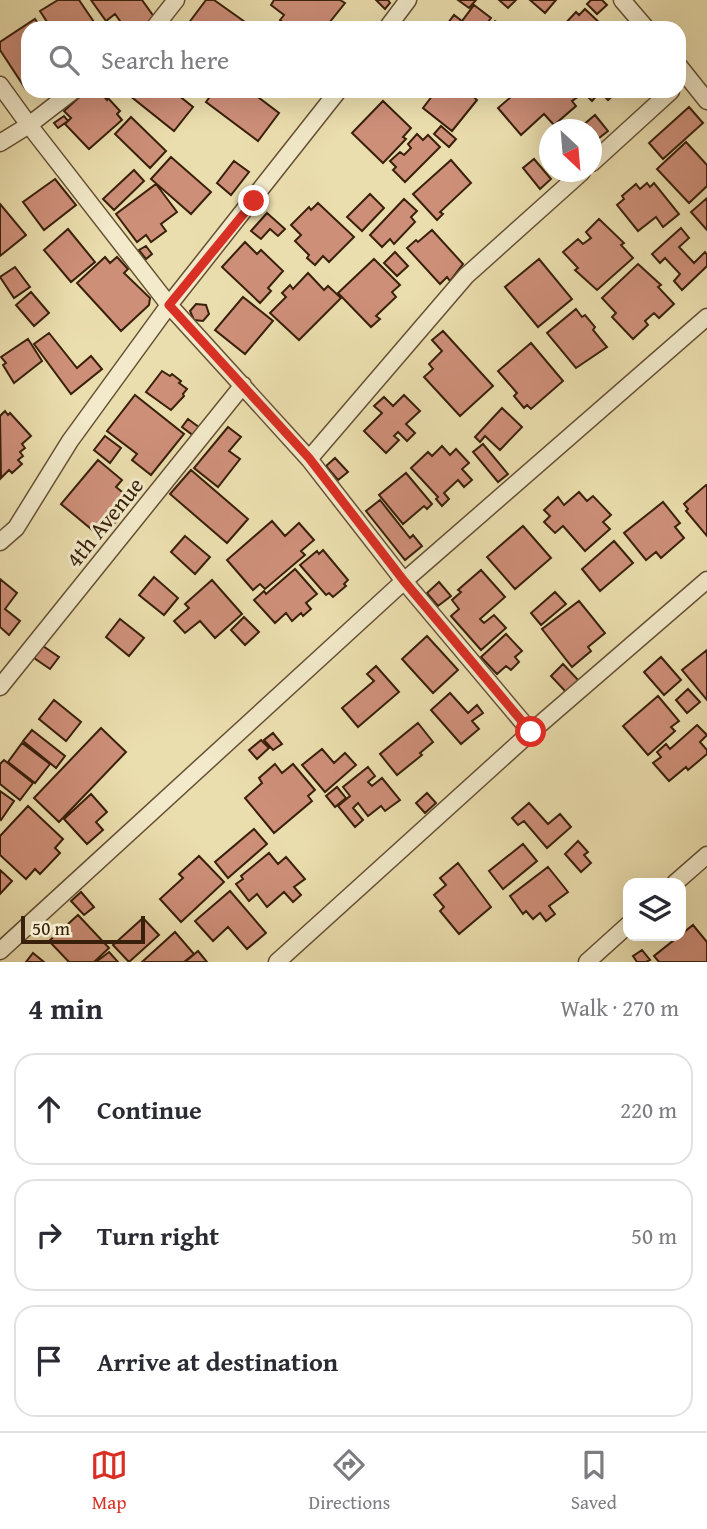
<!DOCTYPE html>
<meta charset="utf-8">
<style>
body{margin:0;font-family:"Gentium Book Plus",serif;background:#f7f7f7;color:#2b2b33}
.controls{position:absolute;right:21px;bottom:21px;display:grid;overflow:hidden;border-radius:14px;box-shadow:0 7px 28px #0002}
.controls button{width:63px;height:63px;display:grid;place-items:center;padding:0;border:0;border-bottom:2px solid #e1e1e2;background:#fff;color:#2b2b33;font:35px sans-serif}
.compass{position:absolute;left:539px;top:119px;width:63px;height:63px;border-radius:50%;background:#fff;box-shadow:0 7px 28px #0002;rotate:154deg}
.scale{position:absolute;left:21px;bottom:18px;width:124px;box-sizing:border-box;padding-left:7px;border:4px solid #39200b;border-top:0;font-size:19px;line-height:24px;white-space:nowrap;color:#39200b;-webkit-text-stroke:5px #f2eaca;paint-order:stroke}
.stop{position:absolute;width:21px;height:21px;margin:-16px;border:5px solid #d93025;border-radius:50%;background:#fff}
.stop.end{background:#d93025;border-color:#fff;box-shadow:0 2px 7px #0008}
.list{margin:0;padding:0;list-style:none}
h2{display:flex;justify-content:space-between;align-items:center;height:91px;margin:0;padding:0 28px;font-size:30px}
h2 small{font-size:23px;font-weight:400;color:#7c7c81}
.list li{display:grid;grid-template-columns:46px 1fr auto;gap:21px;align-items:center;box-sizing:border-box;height:112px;margin:0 14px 14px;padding:0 14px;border:2px solid #e1e1e2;border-radius:21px}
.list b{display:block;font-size:26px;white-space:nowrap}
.list em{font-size:23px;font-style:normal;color:#7c7c81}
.icon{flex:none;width:38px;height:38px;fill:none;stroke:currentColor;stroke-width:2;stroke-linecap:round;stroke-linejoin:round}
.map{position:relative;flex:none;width:707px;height:962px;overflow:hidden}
.search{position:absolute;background:#fff;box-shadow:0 7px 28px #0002;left:21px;right:21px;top:21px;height:77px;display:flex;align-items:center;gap:18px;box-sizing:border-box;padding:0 24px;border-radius:21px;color:#7c7c81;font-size:26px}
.sheet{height:469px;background:#fff}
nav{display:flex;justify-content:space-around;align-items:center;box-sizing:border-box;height:98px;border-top:2px solid #e1e1e2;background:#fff;font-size:19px;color:#7c7c81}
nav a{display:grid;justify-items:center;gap:4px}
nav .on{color:#d93025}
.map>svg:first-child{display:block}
</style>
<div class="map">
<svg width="707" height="962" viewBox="0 0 707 962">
<rect width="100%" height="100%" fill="#ebdeae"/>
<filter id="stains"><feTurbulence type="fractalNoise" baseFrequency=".00286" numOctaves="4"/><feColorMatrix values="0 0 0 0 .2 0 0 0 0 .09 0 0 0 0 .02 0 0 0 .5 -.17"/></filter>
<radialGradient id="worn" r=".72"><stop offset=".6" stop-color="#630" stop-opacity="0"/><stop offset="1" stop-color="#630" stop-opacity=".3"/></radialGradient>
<path fill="#ce8f79" stroke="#39200b" stroke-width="2" d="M58 0H79L98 28H51L40 11Z
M91 0H142L157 21 146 28H125L115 14 106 21Z
M206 0H214L245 22 241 28H193L188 24Z
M274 0H340L345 3 325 28 317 25 315 28 298 26 290 28 280 20 284 15 271 5Z
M376 0H388L390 3 385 9Z
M458 0H476L469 8Z
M499 0H516L508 8Z
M530 0H556L545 13Z
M591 0H602L607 5 597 14 587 4Z
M474 5 491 18 488 22 492 25 495 21 505 28 445 27 454 15 462 21Z
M585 9 605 28H561L576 12 579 15Z
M35 19 41 28H28V86L25 88 0 50V42Z
M86 91H99L107 100 108 98 120 111 117 114 122 120 89 149 65 124 71 118 64 111Z
M132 91H173L193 107 174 131 129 95Z
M214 91H256L260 94 258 97 279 113 258 141 206 102Z
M436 91H467L477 100 452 131 423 108Z
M518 91H574L579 96 572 101 576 106 554 125 544 114 521 135 498 108Z
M582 91H618L608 100 600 92 592 101Z
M383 101 411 128 403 137 406 139 383 163 352 133Z
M689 107 703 123 663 159 649 143Z
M595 115 608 131 595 141 592 137V130H585L582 126Z
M64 116 68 121 58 128 54 123Z
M131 117 166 151 150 168 115 134Z
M441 126 456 139 449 147 434 134Z
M417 134 423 140 428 135 440 147 405 182 393 170 396 167 390 161 400 152 404 155 411 148 408 144Z
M686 142 707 165V186L689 203 657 169Z
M171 157 211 192 191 214 151 179Z
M534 159 551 179 540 189 523 168Z
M451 160 471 183 440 212 443 214 437 220 413 194Z
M234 161 249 172 231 195 217 183Z
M134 170 144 181 114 210 103 199Z
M55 179 76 205 44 230 23 202Z
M647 183 650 187 654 183 679 214 663 227 656 217 638 231 617 205 624 199 622 196 636 184 640 189Z
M156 184 177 212 161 224 166 231 151 242 146 235 137 242 116 214Z
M370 194 384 208 362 231 347 217Z
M707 198V230L691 212Z
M404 199 417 211 411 217 415 222 394 244 390 239 382 247 370 235Z
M318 203 354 237 329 262 323 256 315 265 307 258 309 255 295 241 301 235 291 225 309 207 311 210Z
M0 204 26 235 0 256Z
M267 213 285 229 278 236 270 229 261 239 251 231Z
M599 219 624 243 621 245 633 258 597 290 575 270 578 268 563 252 578 239 583 244 591 238 586 232Z
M681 228 689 238 679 247 694 263 705 252 707 255V266L682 290 674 281 680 274 665 258 660 263 652 254Z
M68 229 95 262 71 282 44 250Z
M432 230 463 264 450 281 447 277 440 284 407 248 416 240 418 242Z
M245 242 257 254 261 250 283 271 268 288 271 291 260 303 222 267Z
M146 246 152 254 146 259 139 250Z
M395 252 408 266 397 276 384 263Z
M105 257 110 263 117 257 128 269 124 273 150 298 149 305 121 331 77 283Z
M374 259 400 285 392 292 396 297 376 316 380 319 371 327 338 293Z
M539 259 572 299 538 327 505 287Z
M638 264 661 285 658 287 674 304 659 318 654 313 645 321 648 325 633 339 612 317 616 313 602 298Z
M15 267 30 287 14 298 0 277Z
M308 273 324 290 328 286 341 298 299 340 270 313 286 297 282 293 290 285 293 289Z
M31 292 49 313 34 326 16 305Z
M243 297 273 321 245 354 215 330Z
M196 304 206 305 209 314 203 321 194 320 190 311Z
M576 309 582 317 585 315 595 327 593 330 607 347 576 368 547 333Z
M443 331 493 386 460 416 424 377 433 369 429 364 442 351 432 340Z
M49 333 77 368 91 356 102 369 71 394 34 344Z
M28 339 42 361 14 383 3 365 6 363 1 357Z
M531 343 563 381 531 409 527 405 524 408 514 396 517 393 498 371Z
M162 371 170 376 172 374 181 381 179 383 187 389 183 394 184 396 171 410 146 392Z
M135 395 184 434 151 475 132 460 137 454 107 431Z
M404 395 420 411 406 424 415 433 407 441 398 432 394 436 399 440 386 453 364 431 382 413 374 406 384 397 393 406Z
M502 408 522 427 500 450 485 436 480 442 475 437Z
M5 411 8 415 10 413 31 436 22 444 25 448 20 452 23 456 18 460 22 464 12 473 9 470 1 478 0 416Z
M188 419 200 428 194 436 182 427Z
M228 427 241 437 229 451 240 459 218 487 194 468Z
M105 436 121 448 110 463 94 450Z
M483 444 508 474 498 482 473 452Z
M442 446 450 455 456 449 469 463 462 469 472 480 464 487 458 480 444 493 449 499 442 506 436 499 438 497 411 468 428 452 432 456Z
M335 458 348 472 338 480 326 466Z
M98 460 122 480 116 487 133 501 102 538 61 504Z
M191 470 248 519 227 543 170 494Z
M406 473 432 504 427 509 424 506 403 524 379 495Z
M706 485 707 487V536L686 511 688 509 684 504Z
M579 492 587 501 593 496 611 515 603 522 610 529 585 551 563 526 555 533 544 522 550 516 544 510 558 497 564 505Z
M380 500 410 538 413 535 422 546 405 560 366 511Z
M663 502 680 523 675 527 684 538 661 558 656 552 646 560 624 533Z
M272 521 285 536 299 523 314 540 301 551 305 555 265 589 260 584 253 590 227 560Z
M523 526 551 558 515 589 487 557Z
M185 536 210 557 195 574 171 552Z
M614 541 633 563 600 591 582 569Z
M323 550 348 580 344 584 346 586 333 597 329 593 326 595 300 565 317 551 319 554Z
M295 569 317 594 306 603 311 609 303 616 301 613 292 621 286 613 275 623 254 600 264 591 266 594Z
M481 570 505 597 480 619 484 623 494 615 506 628 481 650 451 616 459 609 452 600 461 592 458 590Z
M154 577 178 598 164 615 139 595Z
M0 579 17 593 5 609 20 621 9 635 0 627Z
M212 580 242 614 215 638 200 621 185 633 174 621 189 608 185 604Z
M439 582 451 596 438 606 427 593Z
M555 592 566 604 541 625 531 613Z
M579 601 605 633 588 647 591 651 572 667 542 629Z
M244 617 259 632 245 645 231 630Z
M120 619 144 638 129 656 106 637Z
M506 634 522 651 515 657 519 662 511 670 506 666 497 674 481 657Z
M427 636 458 670 433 693 402 659Z
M43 646 59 657 50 669 34 658Z
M707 650V700L682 670Z
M661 657 681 680 664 695 644 672Z
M563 664 579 681 567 693 551 676Z
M376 666 399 692 358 727 342 708 374 681 367 674Z
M688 689 700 702 687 713 676 700Z
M450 693 468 713 477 705 483 713 472 721 479 729 461 744 431 710Z
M658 696 679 721 671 727 675 731 648 755 623 726Z
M54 700 81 722 66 741 39 719Z
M418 723 433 742 420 753 422 755 397 775 380 754Z
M697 725 707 735 700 742 707 750V754L688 770 686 767 669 781 653 763 661 757 657 752 666 744 670 749Z
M101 728 126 752 59 822 34 798Z
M32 730 65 756 56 768 23 741Z
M273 733 282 744 273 750 264 740Z
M261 740 269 748 257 759 249 750Z
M22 743 50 764 35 783 8 762Z
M322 749 334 763 345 753 356 765 325 792 302 765Z
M4 760 33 783 20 800 0 784V764Z
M275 764 282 773 293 764 315 790 308 796 312 801 274 833 245 798 262 783 259 778Z
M368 767 375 776 368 782 372 786 382 778 400 800 385 811 381 806 368 816 358 803 353 808 363 820 355 827 338 806 350 796 343 787Z
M337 787 346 798 335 807 326 796Z
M0 791 14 801 1 820 0 819Z
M427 793 436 803 425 813 416 803Z
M91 794 107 812 96 822 103 830 87 844 64 819Z
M529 803 548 824 560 814 571 827 547 848 524 821 518 825 512 818Z
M28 806 63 839 55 848 60 853 40 874 35 869 26 879 0 855V836Z
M254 829 267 844 228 878 215 862Z
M578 841 588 852 584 855 591 863 581 872 565 854Z
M523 844 537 861 503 889 489 871Z
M269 853 278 864 286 857 305 879 294 887 301 895 293 902 284 892 267 907 257 894 249 901 236 884 243 879 241 876Z
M199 856 224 882 181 922 160 899 183 878 179 874Z
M458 863 491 907 459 934 440 911 444 907 434 895 446 885 440 878Z
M548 867 568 892 549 906 555 914 546 921 540 913 533 919 526 911 523 914 510 896Z
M0 870 12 881 0 894Z
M230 891 266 933 247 949 228 927 213 941 195 921Z
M81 892 94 907 84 915 71 901Z
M78 915 109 948 94 962H69L49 941Z
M143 918 159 935 129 962 113 945Z
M693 925 707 942V962H659L654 956Z
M175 932 194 954 184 962H142Z
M642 950 650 960 646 962H637L633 956Z
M198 951 207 962H185Z
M109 952 118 962H96Z
M33 953 44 962H26Z"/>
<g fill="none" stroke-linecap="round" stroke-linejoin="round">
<defs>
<path id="minor" d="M622 0 646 28
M154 28 176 0
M387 28 408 0
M679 66 707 101
M0 85 29 125 169 305 309 459 404 581 531 732
M0 143 29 125 73 91
M592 163 671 91
M309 459 466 276 582 172
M0 542 16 528 70 441 169 305 338 91
M0 687 243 385
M675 883 707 855
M0 951 404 581 707 317
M277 962 531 732 707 580
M587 962 628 925"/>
</defs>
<use href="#minor" stroke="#665034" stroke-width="19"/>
<use href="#minor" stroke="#f2eaca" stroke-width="16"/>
</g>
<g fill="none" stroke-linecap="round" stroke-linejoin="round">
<path stroke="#d93025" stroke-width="9" d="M254 201 169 305 309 458 404 581 531 732"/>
</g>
<g text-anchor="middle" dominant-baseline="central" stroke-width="6" stroke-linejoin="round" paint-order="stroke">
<g font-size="23" fill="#39200b" stroke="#f2eaca">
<text transform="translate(104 522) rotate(-51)">4th Avenue</text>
</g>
</g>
<rect width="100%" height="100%" filter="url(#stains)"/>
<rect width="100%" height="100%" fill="url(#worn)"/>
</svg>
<div class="controls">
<button><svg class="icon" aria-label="layers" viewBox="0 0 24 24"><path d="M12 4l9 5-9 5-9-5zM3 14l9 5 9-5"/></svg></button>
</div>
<svg class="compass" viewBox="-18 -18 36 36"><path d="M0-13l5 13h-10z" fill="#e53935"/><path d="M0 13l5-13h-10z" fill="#7c7c81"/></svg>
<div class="scale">50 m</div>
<div class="stop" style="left:531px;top:732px"></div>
<div class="stop end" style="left:254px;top:201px"></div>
<div class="search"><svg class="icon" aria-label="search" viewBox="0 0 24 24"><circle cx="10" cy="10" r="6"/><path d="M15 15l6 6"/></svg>Search here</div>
</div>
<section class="sheet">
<h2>4 min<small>Walk · 270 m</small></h2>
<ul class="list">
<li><svg class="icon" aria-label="ahead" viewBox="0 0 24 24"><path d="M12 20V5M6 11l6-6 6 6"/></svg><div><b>Continue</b></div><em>220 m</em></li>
<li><svg class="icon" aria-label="right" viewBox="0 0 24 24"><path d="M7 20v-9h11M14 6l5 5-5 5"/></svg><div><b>Turn right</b></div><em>50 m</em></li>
<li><svg class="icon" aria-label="arrive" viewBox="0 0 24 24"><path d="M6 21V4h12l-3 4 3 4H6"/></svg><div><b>Arrive at destination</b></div></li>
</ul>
</section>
<nav>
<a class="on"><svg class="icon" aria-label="map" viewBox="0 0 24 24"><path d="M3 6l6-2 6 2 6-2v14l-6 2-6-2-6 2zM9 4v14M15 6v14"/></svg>Map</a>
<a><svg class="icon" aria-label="directions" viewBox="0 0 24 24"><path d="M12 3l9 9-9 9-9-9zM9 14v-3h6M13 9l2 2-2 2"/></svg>Directions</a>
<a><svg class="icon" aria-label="saved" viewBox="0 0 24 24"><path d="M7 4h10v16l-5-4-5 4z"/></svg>Saved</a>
</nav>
